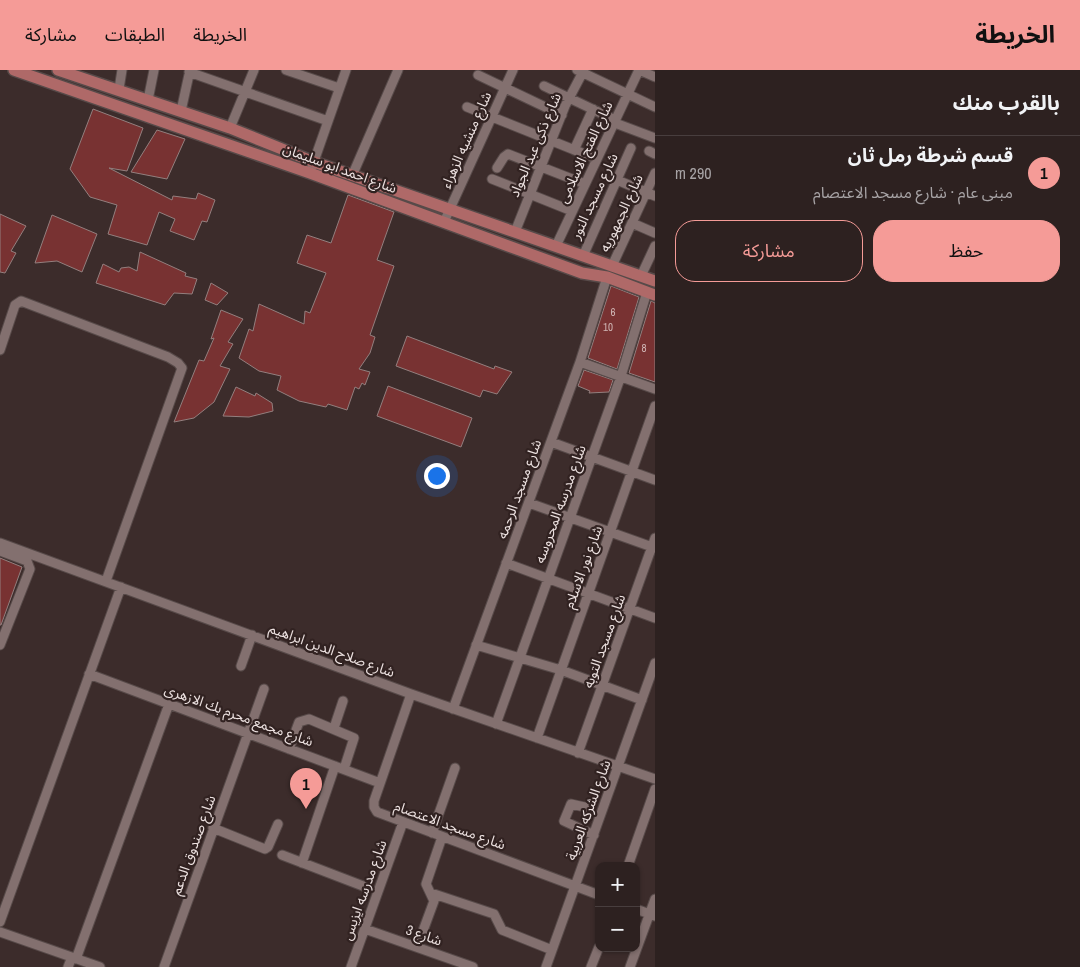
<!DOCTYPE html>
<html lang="ar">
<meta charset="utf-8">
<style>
body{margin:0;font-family:"Archivo Narrow","Noto Sans Arabic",sans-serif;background:#352929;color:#f1f3f6;direction:rtl}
.controls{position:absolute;right:15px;bottom:15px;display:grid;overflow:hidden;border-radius:10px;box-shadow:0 1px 4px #0004}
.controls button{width:45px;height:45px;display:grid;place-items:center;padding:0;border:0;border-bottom:1px solid #483e3e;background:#2d2120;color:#f1f3f6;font:25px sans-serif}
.you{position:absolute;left:436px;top:405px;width:18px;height:18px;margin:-12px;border:4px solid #fff;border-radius:50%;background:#1a73e8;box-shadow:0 0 0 8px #1a73e833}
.badge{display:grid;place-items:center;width:32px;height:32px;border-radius:50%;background:#f59b97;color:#111;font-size:16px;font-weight:700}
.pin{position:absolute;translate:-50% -41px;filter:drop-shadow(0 1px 2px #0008)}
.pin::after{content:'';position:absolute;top:26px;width:18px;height:15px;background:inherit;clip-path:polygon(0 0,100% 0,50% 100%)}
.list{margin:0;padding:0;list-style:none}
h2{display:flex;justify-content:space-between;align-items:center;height:65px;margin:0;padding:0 20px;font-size:21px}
h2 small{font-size:16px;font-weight:400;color:#a7a3a5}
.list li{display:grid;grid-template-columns:32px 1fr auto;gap:15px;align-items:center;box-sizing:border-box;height:70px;padding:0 20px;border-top:1px solid #483e3e}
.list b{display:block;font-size:19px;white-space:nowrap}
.list p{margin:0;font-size:16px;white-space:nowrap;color:#a7a3a5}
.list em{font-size:16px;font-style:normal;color:#a7a3a5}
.actions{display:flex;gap:10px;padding:15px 20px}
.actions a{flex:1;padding:11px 0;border:1px solid #f59b97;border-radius:20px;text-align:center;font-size:18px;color:#f59b97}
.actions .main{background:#f59b97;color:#111}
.map{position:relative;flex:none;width:655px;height:897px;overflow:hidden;direction:ltr}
header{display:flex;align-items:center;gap:30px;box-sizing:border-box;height:70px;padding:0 25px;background:#f59b97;color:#111}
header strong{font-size:24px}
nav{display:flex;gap:28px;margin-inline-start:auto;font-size:18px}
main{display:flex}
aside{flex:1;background:#2d2120}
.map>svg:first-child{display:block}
</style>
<header>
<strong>الخريطة</strong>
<nav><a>الخريطة</a><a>الطبقات</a><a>مشاركة</a></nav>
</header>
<main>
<aside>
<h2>بالقرب منك<small></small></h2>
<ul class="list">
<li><span class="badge">1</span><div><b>قسم شرطة رمل ثان</b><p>مبنى عام · شارع مسجد الاعتصام</p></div><em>290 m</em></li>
</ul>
<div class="actions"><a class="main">حفظ</a><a>مشاركة</a></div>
</aside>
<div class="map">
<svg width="655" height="897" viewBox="0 0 655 897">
<rect width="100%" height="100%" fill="#3c2c2b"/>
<path fill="#783232" stroke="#937f7e" d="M93 39 143 58 127 101 109 98 172 130 173 126 196 129 198 123 215 130 207 152 202 151 194 170 170 161 175 149 159 142 147 175 108 164 117 135 90 127 70 99Z
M157 60 185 69 167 109 131 102Z
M348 125 394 142 377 190 394 196 370 265 375 267 370 283 359 299 370 302 365 315 362 313 359 319 355 317 347 340 328 334 326 337 299 331 277 320 281 306 259 301 239 288 249 259 253 261 259 234 304 254 305 241 310 243 326 203 297 193 307 165 331 173Z
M0 144 26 156 11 181 16 183 5 203 0 202Z
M52 145 97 164 82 202 57 191 35 193Z
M140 182 186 203 185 206 197 209 192 224 174 223 165 235 96 213 103 194 119 202 121 198 129 197 137 201Z
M211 213 228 223 217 235 205 230Z
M611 216 639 227 617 299 588 288Z
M651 231 655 233V312L629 303Z
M221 240 243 249 228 272 233 274 220 296 230 299 214 332 194 348 174 352 199 290 204 291 214 268 211 269Z
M407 266 494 299 495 296 512 302 497 324 483 320 480 327 396 296Z
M584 300 613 310 609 322 589 323 590 321 578 316Z
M388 316 472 348 461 377 377 346Z
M236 317 255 326 256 323 272 333 273 341 249 347 223 346Z
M0 488 22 497 1 555H0Z"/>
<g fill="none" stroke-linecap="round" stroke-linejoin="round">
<defs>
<path id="minor" d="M286 0 339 18
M577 0 655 37
M639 0 655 7
M189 2 328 51
M478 5 562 45
M544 16 611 48 615 53 655 68
M119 19 122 0
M148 30 154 0
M467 37 597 89
M181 41 190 0
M230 58 254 0
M574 80 593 39
M649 81 655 84
M312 97 346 0
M497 98 504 87 508 84 585 114
M352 106 398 0
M492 109 572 141
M617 110 655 126
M444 152 513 0
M632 153 655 163
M515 162 565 36 584 0
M556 176 639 0
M583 186 631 78
M612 196 655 103
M641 206 655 176
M0 280 15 235 21 231 168 287 178 293 182 298 106 511
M580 292 655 319
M551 372 655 410
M529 433 655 478
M0 473 411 624 655 709
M0 481 27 491 30 499 0 575
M506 493 655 548
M476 575 561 600 642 630
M241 596 252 565
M89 604 380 713
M411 624 374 731V737L377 742 599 825
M453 639 580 292 607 207
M496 654 621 306 647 222
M334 658 343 631
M537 668 655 336
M289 679 299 652 309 649 354 668 344 699
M578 683 655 468
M589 738 571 734 564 751 594 765
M213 758 265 779 268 777 278 754
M432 763 455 698
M282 785 363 816
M302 793 335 696
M628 796 655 719
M431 823 494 844 502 860 552 880
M636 839 655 846
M0 852 121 517
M365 859 473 897
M0 862 100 897
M417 877 434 831 426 814 442 767
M76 889 169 634
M68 897 72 887
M164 897 264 619
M351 897 403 752
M546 897 655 593
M591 897 599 877
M630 897 655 829"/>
<path id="major" d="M14 0 310 103 582 203 607 207 655 225
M58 0 230 58 314 92 655 211"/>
</defs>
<use href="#minor" stroke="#574a49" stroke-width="11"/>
<use href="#major" stroke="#574a49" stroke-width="14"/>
<use href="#minor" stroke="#83706f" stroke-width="9"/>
<use href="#major" stroke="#af6968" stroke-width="11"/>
</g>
<g text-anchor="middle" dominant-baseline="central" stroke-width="4.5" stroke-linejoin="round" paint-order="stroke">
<g font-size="11" fill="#d0b6b5">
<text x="613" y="242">6</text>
<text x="608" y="257">10</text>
<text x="644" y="278">8</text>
</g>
<g font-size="14" fill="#ede2e1" stroke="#312221">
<text transform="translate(466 70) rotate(-66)">شارع منشيه الزهراء</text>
<text transform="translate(535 75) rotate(-67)">شارع ذكى عبد الجواد</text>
<text transform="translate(585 82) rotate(-65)">شارع الفتح الاسلامى</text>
<text transform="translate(340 98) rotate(20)">شارع احمد ابو سليمان</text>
<text transform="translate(594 126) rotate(-65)">شارع مسجد النور</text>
<text transform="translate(621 143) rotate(-65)">شارع الجمهوريه</text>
<text transform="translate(519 419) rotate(-70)">شارع مسجد الرحمه</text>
<text transform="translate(560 434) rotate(-70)">شارع مدرسه المحروسه</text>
<text transform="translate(583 497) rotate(-70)">شارع نور الاسلام</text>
<text transform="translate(604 571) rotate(-70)">شارع مسجد التوبه</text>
<text transform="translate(332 580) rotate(20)">شارع صلاح الدين ابراهيم</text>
<text transform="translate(239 645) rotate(20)">شارع مجمع محرم بك الازهرى</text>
<text transform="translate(588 740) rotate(-70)">شارع الشركه العربية</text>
<text transform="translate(450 755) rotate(20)">شارع مسجد الاعتصام</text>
<text transform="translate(193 775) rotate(-70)">شارع صندوق الدعم</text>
<text transform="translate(364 820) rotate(-70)">شارع مدرسه ايزيس</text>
<text transform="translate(424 865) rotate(19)">شارع 3</text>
</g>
</g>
</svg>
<div class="controls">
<button>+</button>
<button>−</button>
</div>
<div class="you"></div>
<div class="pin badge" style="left:306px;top:739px">1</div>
</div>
</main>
